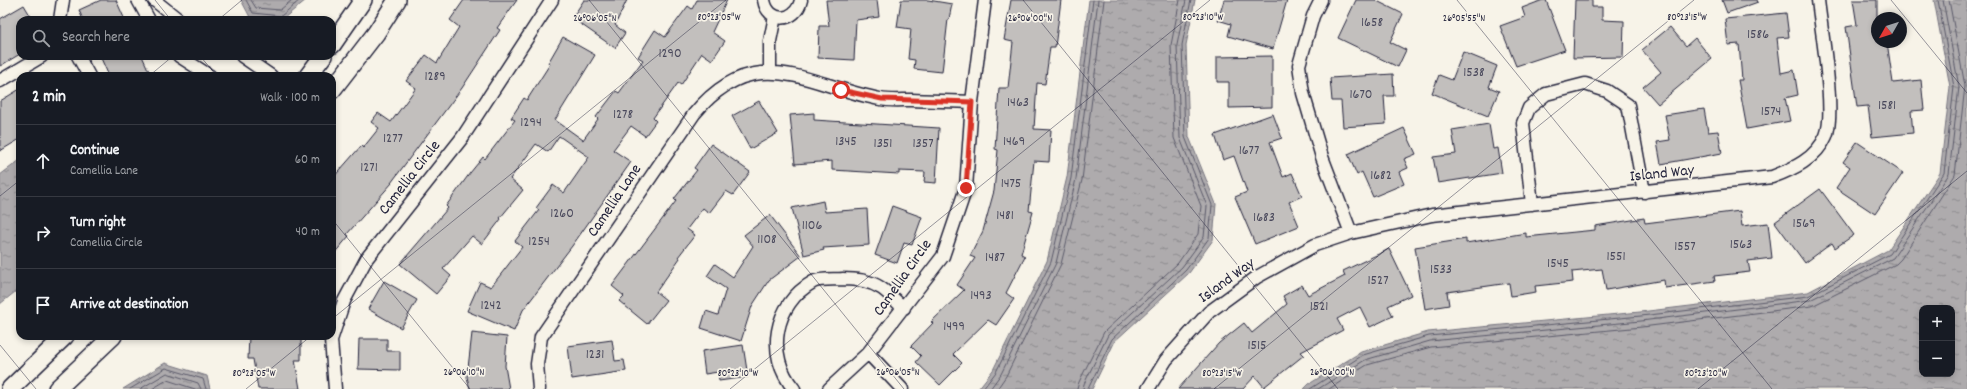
<!DOCTYPE html>
<meta charset="utf-8">
<style>
body{margin:0;font-family:Dekko,sans-serif;background:#242831;color:#f1f3f6}
.controls{position:absolute;right:12px;bottom:12px;display:grid;overflow:hidden;border-radius:8px;box-shadow:0 2px 6px #0003}
.controls button{width:36px;height:36px;display:grid;place-items:center;padding:0;border:0;border-bottom:1px solid #363941;background:#171b24;color:#f1f3f6;font:20px sans-serif}
.compass{position:absolute;left:1871px;top:12px;width:36px;height:36px;border-radius:50%;background:#171b24;box-shadow:0 2px 6px #0003;rotate:231deg}
.stop{position:absolute;width:12px;height:12px;margin:-9px;border:3px solid #d93025;border-radius:50%;background:#fff}
.stop.end{background:#d93025;border-color:#fff;box-shadow:0 1px 4px #0008}
.list{margin:0;padding:0;list-style:none}
h2{display:flex;justify-content:space-between;align-items:center;height:52px;margin:0;padding:0 16px;font-size:17px}
h2 small{font-size:13px;font-weight:400;color:#9ea1a6}
.list li{display:grid;grid-template-columns:26px 1fr auto;gap:12px;align-items:center;box-sizing:border-box;height:72px;padding:0 16px;border-top:1px solid #363941}
.list b{display:block;font-size:15px;white-space:nowrap}
.list p{margin:0;font-size:13px;white-space:nowrap;color:#9ea1a6}
.list em{font-size:13px;font-style:normal;color:#9ea1a6}
.icon{flex:none;width:22px;height:22px;fill:none;stroke:currentColor;stroke-width:2;stroke-linecap:round;stroke-linejoin:round}
.map{position:relative;flex:none;width:1967px;height:389px;overflow:hidden}
.search{position:absolute;background:#171b24;box-shadow:0 2px 6px #0003;left:16px;top:16px;width:320px;height:44px;display:flex;align-items:center;gap:10px;box-sizing:border-box;padding:0 14px;border-radius:12px;color:#9ea1a6;font-size:15px}
.panel{position:absolute;background:#171b24;box-shadow:0 2px 6px #0003;left:16px;top:72px;width:320px;height:268px;border-radius:12px}
.map>svg:first-child{display:block}
</style>
<div class="map">
<svg width="1967" height="389" viewBox="0 0 1967 389">
<defs>
<pattern id="water-ripples" width="26" height="14" patternUnits="userSpaceOnUse"><rect width="26" height="14" fill="#aeabad"/><path d="M2 4q2-2 4 0t4 0M15 11q2-2 4 0t4 0" fill="none" stroke="#8d8b8e"/></pattern>
</defs>
<rect width="100%" height="100%" fill="#f7f3e8"/>
<filter id="ink" filterUnits="userSpaceOnUse"><feTurbulence type="fractalNoise" baseFrequency=".025" numOctaves="2"/><feDisplacementMap in="SourceGraphic" scale="8" xChannelSelector="R" yChannelSelector="G"/><feConvolveMatrix kernelMatrix="1 2 1 2 8 2 1 2 1" color-interpolation-filters="sRGB"/></filter>
<g filter="url(#ink)">
<path fill="url(#water-ripples)" stroke="#76747f" fill-rule="evenodd" d="M241 0H306L284 18 250 17Z
M1089 0H1195L1186 45 1189 137 1216 204 1213 240 1189 273 1115 341 1092 389H978L993 370 1047 261 1067 177Z
M1934 0H1967V389H1304L1309 384 1361 352 1428 332 1640 312 1808 292 1888 250 1940 173 1950 87ZM1922 308H1952V374H1922Z
M20 160V288L0 304V175Z
M165 363 207 376 210 389H123Z"/>
<g fill="none" stroke-linecap="round" stroke-linejoin="round">
<path stroke="#5a5969" stroke-width="1" d="M246 0 253 13 281 16 300 0
M251 0 256 8 280 10 292 0
M130 389 166 368 203 379 206 389
M140 389 167 373 198 383 201 389
M152 389 167 380 195 389
M983 389 996 372 1051 262 1071 178 1093 0
M990 389 1001 374 1056 263 1076 179 1098 0
M997 389 1006 376 1061 264 1082 180 1104 0
M1077 389 1079 382 1104 332 1178 263 1198 234 1201 206 1174 138 1171 45 1180 0
M1083 389 1084 384 1108 335 1182 267 1204 237 1207 206 1180 138 1177 45 1186 0
M1088 389 1112 339 1186 270 1209 238 1212 205 1185 137 1182 45 1191 0
M1310 389 1363 355 1429 336 1641 316 1808 296 1890 254 1944 173 1954 87 1938 0
M1318 389 1365 360 1430 341 1641 321 1810 300 1893 258 1949 174 1959 87 1943 0
M1329 389 1367 365 1431 347 1642 327 1812 306 1896 264 1901 259 1955 175 1965 86 1949 0"/>
</g>
<path fill="#c2bfbd" stroke="#22223b" d="M101 0H116L125 20H83L79 10Z
M464 0H517L497 28 500 30 462 88 391 183H392L347 234 349 236 332 256V179L361 146 363 148 379 128 371 122 378 113 391 122 416 88 406 81 426 55 437 63 459 27 450 20Z
M584 0H627L615 25 625 33 615 48 572 18Z
M697 0H727L712 32 725 41 712 60 702 53 681 85 678 83 653 118 656 121 645 136 631 126 613 150 631 162 572 246 523 310 514 331 467 311 480 282 491 287 522 247 515 241 539 210 536 208 553 185 564 193 589 157 559 136 548 152 536 144 510 179 523 190 500 218 501 219 482 244 472 236 443 269 451 276 436 294 400 264 448 208 446 206 470 173 483 157 485 159 515 120 511 118 524 98 527 100 550 64 548 63 563 37 595 55 555 120 583 140 598 119 596 117 616 91 619 93 643 60 638 57 655 30 665 37 688 6 692 9Z
M826 0H877L879 17 856 20 854 60 818 58 819 26H829Z
M901 0H928L952 4 949 19H948L942 72 914 69 915 60 908 59 911 29 897 27Z
M1011 0H1061L1055 47H1050L1045 84 1037 83 1034 129 1051 130 1049 162 1034 161 1029 211 1033 212 1021 254 1025 256 1006 293 1014 299 996 325 988 320 953 354 962 363 940 385 916 362 921 356 911 346 933 323 931 322 964 290 957 285 975 258 970 256 983 231 994 191 998 150 995 149 999 88H1008L1013 42 1004 40Z
M1224 0H1287L1273 49 1228 36 1231 24 1218 20Z
M1356 0H1375L1403 14 1390 42 1406 50 1398 67 1338 38Z
M1543 0H1546L1565 50 1516 66 1500 26 1525 17 1522 8Z
M1575 0H1592V7H1602V20L1624 21 1623 57 1573 58Z
M1722 0H1757L1758 2 1727 13Z
M1853 0H1877V42H1887L1893 83 1921 80 1924 110 1911 111 1913 133 1872 137 1868 106 1857 107 1846 27 1857 25Z
M24 5 33 20H20V54L0 66V19Z
M1786 13 1789 37 1777 38 1781 73 1794 70 1798 95 1785 98 1790 121 1747 129 1738 80H1742L1739 44 1728 45 1725 19Z
M1670 27 1686 46 1695 38 1712 59 1658 104 1643 87 1661 72 1642 50Z
M1463 52 1497 66 1489 87 1499 91 1488 116 1432 93 1439 75 1452 80Z
M100 56H142L151 76H109Z
M1272 56V107L1229 108V82H1217V57Z
M1393 74 1394 96H1384L1386 124 1343 127 1341 101H1332L1330 78Z
M20 89V139L0 151V101Z
M759 101 778 133 750 149 732 116Z
M1704 109 1708 132 1718 131 1722 153 1661 164 1657 142 1670 140 1665 115Z
M814 113V120L939 128 936 183 924 182 925 172 899 171V174L832 170V161L795 164 790 115Z
M1273 114 1282 138 1270 142 1283 177 1292 173 1302 196 1289 202 1299 226 1255 244 1235 197 1247 192 1234 156 1223 160 1215 135Z
M1489 124 1493 149 1498 148 1502 173 1438 183 1433 157 1456 154 1452 130Z
M1404 128 1416 154 1404 159 1408 168 1399 172 1404 184 1373 197 1362 172 1357 175 1348 154Z
M1857 142 1903 173 1875 214 1836 188 1850 167 1843 162Z
M711 144 750 172 733 195 726 191 709 213 703 208 687 229 695 235 678 257 680 258 656 292 666 300 647 324 619 301 624 296 612 286 676 201 674 199 697 170 694 168Z
M1820 189 1854 235 1835 248 1832 243 1805 263 1775 222Z
M823 201 825 212 867 209 869 245 823 248 824 250 804 255 792 208Z
M892 206 922 217 912 245 904 243 897 263 875 255Z
M1740 211 1742 226 1768 223 1772 258 1748 261 1750 272 1714 276 1715 281 1665 288 1664 280 1606 290 1602 269 1572 272 1573 282 1535 286 1536 292 1511 296 1509 283 1447 292 1449 305 1425 309 1415 247 1466 239V243L1526 233V237L1595 230V226L1644 218 1645 223Z
M770 215 801 256 769 280 752 306 741 341 701 328 706 311 718 315 726 289 707 276 715 264 733 277 753 246 744 235Z
M1389 249 1411 295 1388 306 1393 316 1370 327 1360 307 1337 319 1343 330 1301 352 1304 355 1264 387 1255 376 1243 389H1178L1219 343 1244 323 1252 333 1287 304 1283 296 1302 285 1308 295 1345 276 1343 271Z
M384 281 417 300 401 328 368 309Z
M472 333 507 337 505 366 509 389H470L467 377Z
M249 336 301 337V360H295L300 389H258L253 359H248Z
M359 339H387V351H400V370L358 369Z
M612 340 615 361 624 360 626 371 572 379 568 346Z
M743 345 748 377 719 381 718 372 705 374 702 351Z"/>
<g fill="none" stroke-linecap="round" stroke-linejoin="round">
<defs>
<path id="street" d="M138 0 149 20
M154 0 179 20
M764 0C768 24 796 23 801 0
M1321 0 1313 16 1299 65 1303 93 1322 157 1351 233
M60 20 63 0
M78 56 89 76
M179 56 210 76
M242 56 271 76
M770 72V41L775 16
M0 81 42 56
M1532 204 1523 123 1529 108 1546 94 1585 84 1607 91 1628 105 1644 192
M868 353 902 389
M335 389 331 340 344 301 367 258 462 138 552 0
M539 389 537 364 541 337 694 114C755 40 806 85 880 99 890 101 901 100 911 100 931 101 951 101 972 102
M794 389C765 355 774 304 813 282 820 278 835 280 843 279 856 279 869 280 881 288 889 293 896 302 904 308
M829 389 868 353 943 256 966 188 972 102 985 0
M1148 389 1166 360 1209 312 1257 277 1315 245 1351 233 1432 215 1772 177C1793 169 1816 159 1826 136 1836 112 1821 29 1818 0"/>
<path id="secondary" d="M332 45 363 0
M308 76 323 56
M332 90 376 33 397 0
M10 389 65 336
M57 389 113 336"/>
</defs>
<use href="#street" stroke="#22223b" stroke-width="15"/>
<use href="#secondary" stroke="#22223b" stroke-width="20"/>
<use href="#street" stroke="#f7f3e8" stroke-width="12"/>
<use href="#secondary" stroke="#f7f3e8" stroke-width="17"/>
</g>
</g>
<g fill="none" stroke-linecap="round" stroke-linejoin="round" filter="url(#ink)">
<path stroke="#d93025" stroke-width="5" d="M841 90 882 99 972 102 966 188"/>
</g>
<path fill="none" stroke="#22223b" stroke-width="1" stroke-opacity="0.45" d="M155 0 171 20M589 0 904 389M1023 0 1338 389M1457 0 1772 389M1891 0 1967 93M218 20 242 0M200 56 217 76M149 76 173 56M0 196 20 180M332 219 470 389M332 319 726 0M0 345 36 389M246 389 311 336M730 389 1210 0M1214 389 1694 0M1698 389 1967 171"/>
<g text-anchor="middle" dominant-baseline="central" stroke-width="3.5" stroke-linejoin="round" paint-order="stroke">
<g font-size="14" fill="#4a495c">
<text x="1372" y="23">1658</text>
<text x="1758" y="35">1586</text>
<text x="670" y="54">1290</text>
<text x="1474" y="73">1538</text>
<text x="435" y="77">1289</text>
<text x="1361" y="95">1670</text>
<text x="1018" y="103">1463</text>
<text x="1887" y="106">1581</text>
<text x="1771" y="112">1574</text>
<text x="623" y="115">1278</text>
<text x="531" y="123">1294</text>
<text x="393" y="139">1277</text>
<text x="846" y="142">1345</text>
<text x="1014" y="142">1469</text>
<text x="883" y="144">1351</text>
<text x="923" y="144">1357</text>
<text x="1249" y="151">1677</text>
<text x="369" y="168">1271</text>
<text x="1381" y="176">1682</text>
<text x="1011" y="184">1475</text>
<text x="562" y="214">1260</text>
<text x="1005" y="216">1481</text>
<text x="1264" y="218">1683</text>
<text x="1804" y="224">1569</text>
<text x="812" y="226">1106</text>
<text x="767" y="240">1108</text>
<text x="539" y="242">1254</text>
<text x="1741" y="245">1563</text>
<text x="1685" y="247">1557</text>
<text x="1616" y="257">1551</text>
<text x="995" y="258">1487</text>
<text x="1558" y="264">1545</text>
<text x="1441" y="270">1533</text>
<text x="1378" y="281">1527</text>
<text x="981" y="296">1493</text>
<text x="491" y="306">1242</text>
<text x="1319" y="307">1521</text>
<text x="954" y="327">1499</text>
<text x="1257" y="346">1515</text>
<text x="595" y="355">1231</text>
</g>
<g font-size="16" fill="#22223b" stroke="#f7f3e8">
<text transform="translate(1662 174) rotate(-6)">Island Way</text>
<text transform="translate(410 178) rotate(-52)">Camellia Circle</text>
<text transform="translate(615 201) rotate(-56)">Camellia Lane</text>
<text transform="translate(903 278) rotate(-55)">Camellia Circle</text>
<text transform="translate(1227 281) rotate(-36)">Island Way</text>
</g>
</g>
<g font-size="10" text-anchor="middle" fill="#22223b" stroke="#f7f3e8" stroke-width="3.5" stroke-linejoin="round" paint-order="stroke">
<text x="719" y="20">80°23'05"W</text>
<text x="1203" y="20">80°23'10"W</text>
<text x="1687" y="20">80°23'15"W</text>
<text x="595" y="21">26°06'05"N</text>
<text x="1030" y="21">26°06'00"N</text>
<text x="1464" y="21">26°05'55"N</text>
<text x="464" y="375">26°06'10"N</text>
<text x="898" y="375">26°06'05"N</text>
<text x="1332" y="375">26°06'00"N</text>
<text x="254" y="376">80°23'05"W</text>
<text x="738" y="376">80°23'10"W</text>
<text x="1222" y="376">80°23'15"W</text>
<text x="1706" y="376">80°23'20"W</text>
</g>
</svg>
<div class="controls">
<button>+</button>
<button>−</button>
</div>
<svg class="compass" viewBox="-18 -18 36 36"><path d="M0-13l5 13h-10z" fill="#e53935"/><path d="M0 13l5-13h-10z" fill="#9ea1a6"/></svg>
<div class="stop" style="left:841px;top:90px"></div>
<div class="stop end" style="left:966px;top:188px"></div>
<div class="search"><svg class="icon" aria-label="search" viewBox="0 0 24 24"><circle cx="10" cy="10" r="6"/><path d="M15 15l6 6"/></svg>Search here</div>
<section class="panel">
<h2>2 min<small>Walk · 100 m</small></h2>
<ul class="list">
<li><svg class="icon" aria-label="ahead" viewBox="0 0 24 24"><path d="M12 20V5M6 11l6-6 6 6"/></svg><div><b>Continue</b><p>Camellia Lane</p></div><em>60 m</em></li>
<li><svg class="icon" aria-label="right" viewBox="0 0 24 24"><path d="M7 20v-9h11M14 6l5 5-5 5"/></svg><div><b>Turn right</b><p>Camellia Circle</p></div><em>40 m</em></li>
<li><svg class="icon" aria-label="arrive" viewBox="0 0 24 24"><path d="M6 21V4h12l-3 4 3 4H6"/></svg><div><b>Arrive at destination</b></div></li>
</ul>
</section>
</div>
